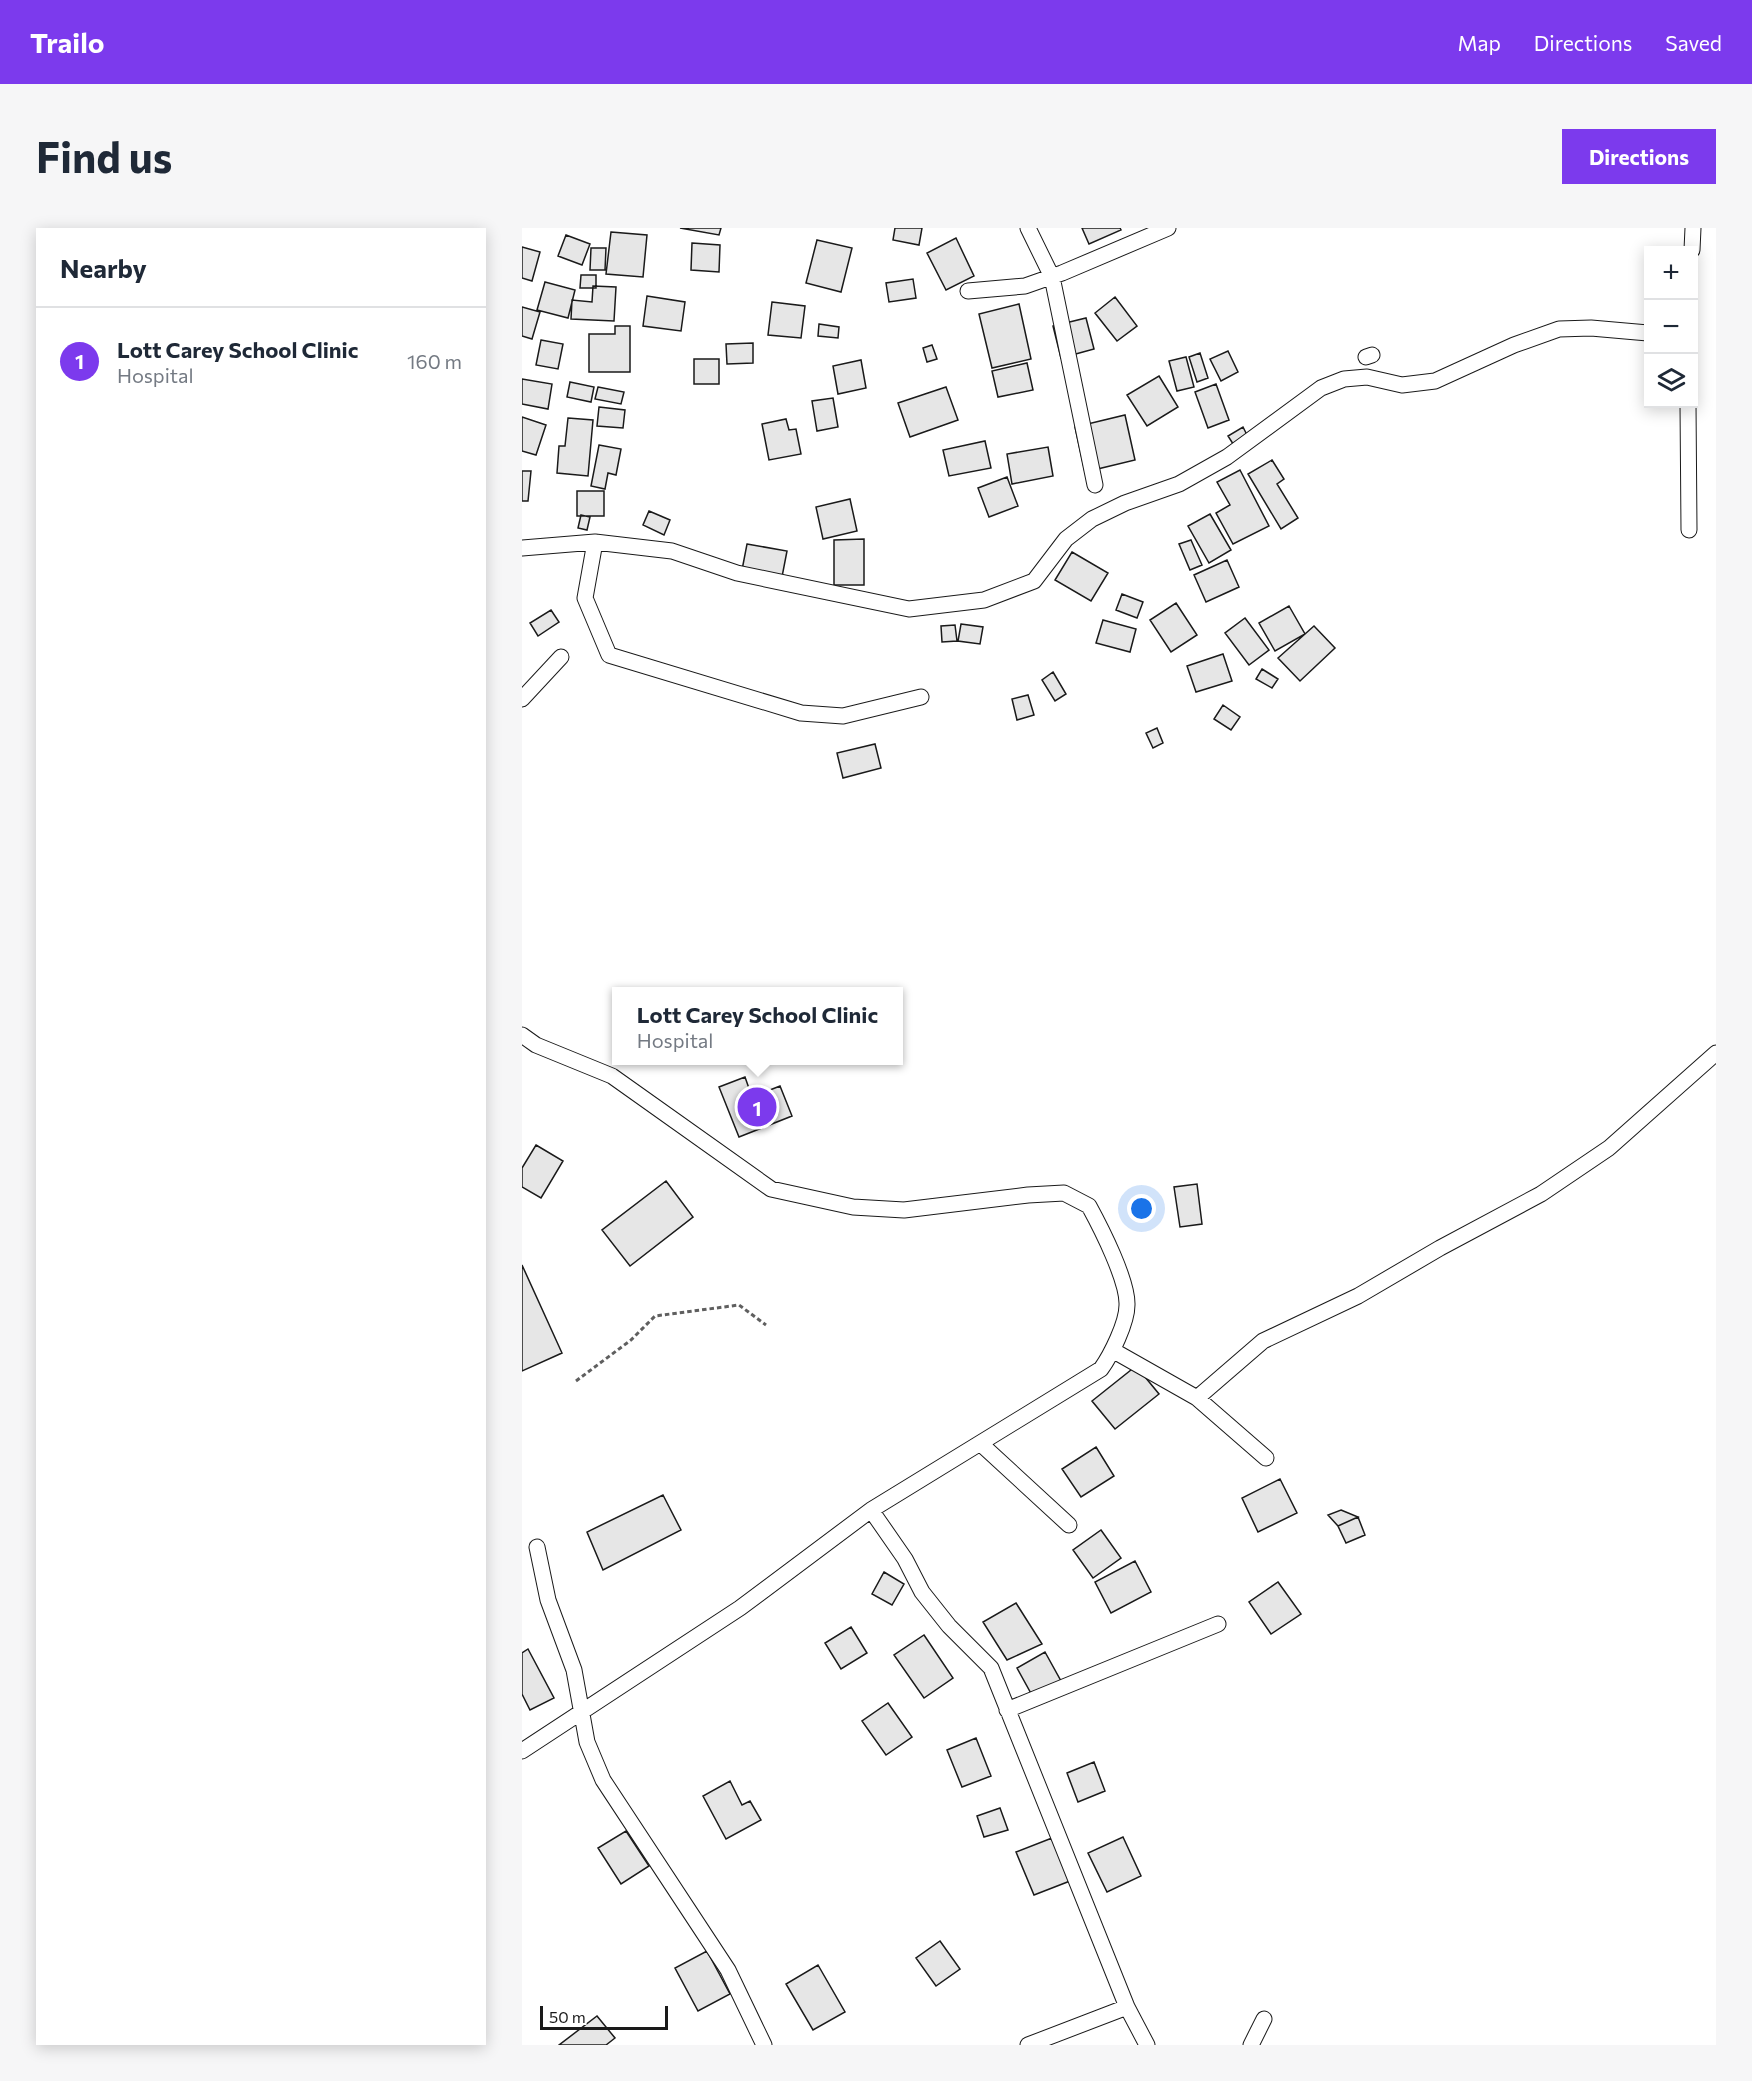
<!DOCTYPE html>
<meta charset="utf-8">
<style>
body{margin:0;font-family:Commissioner,sans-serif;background:#f6f6f7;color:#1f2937}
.controls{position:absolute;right:18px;top:18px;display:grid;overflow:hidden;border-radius:0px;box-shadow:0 3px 15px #0003}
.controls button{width:54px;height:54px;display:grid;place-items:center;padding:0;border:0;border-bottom:2px solid #e0e1e3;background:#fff;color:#1f2937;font:30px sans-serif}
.scale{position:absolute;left:18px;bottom:15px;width:128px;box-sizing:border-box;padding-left:6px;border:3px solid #1a1a1a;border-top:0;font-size:16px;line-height:21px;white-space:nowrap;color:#1a1a1a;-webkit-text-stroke:4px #fff;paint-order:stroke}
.you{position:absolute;left:620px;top:981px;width:21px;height:21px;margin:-15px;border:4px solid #fff;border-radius:50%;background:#1a73e8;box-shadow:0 0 0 9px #1a73e833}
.badge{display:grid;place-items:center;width:39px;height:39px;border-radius:50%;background:#7c3aed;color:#fff;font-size:20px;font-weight:700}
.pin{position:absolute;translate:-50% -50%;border:3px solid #fff;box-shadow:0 2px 6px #0006}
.popup{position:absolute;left:90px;top:759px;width:291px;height:78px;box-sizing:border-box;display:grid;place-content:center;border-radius:0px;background:#fff;filter:drop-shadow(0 2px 4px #0005);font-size:20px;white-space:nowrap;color:#747a83}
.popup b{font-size:22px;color:#1f2937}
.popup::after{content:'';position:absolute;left:50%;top:100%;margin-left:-12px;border:12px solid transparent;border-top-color:#fff}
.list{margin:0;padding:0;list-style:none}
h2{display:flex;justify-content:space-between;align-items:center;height:78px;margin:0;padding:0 24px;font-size:26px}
h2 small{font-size:20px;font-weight:400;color:#747a83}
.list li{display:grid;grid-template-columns:39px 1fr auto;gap:18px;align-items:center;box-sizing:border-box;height:108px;padding:0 24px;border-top:2px solid #e0e1e3}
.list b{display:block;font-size:22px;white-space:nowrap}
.list p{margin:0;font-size:20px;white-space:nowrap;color:#747a83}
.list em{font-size:20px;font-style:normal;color:#747a83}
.icon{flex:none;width:33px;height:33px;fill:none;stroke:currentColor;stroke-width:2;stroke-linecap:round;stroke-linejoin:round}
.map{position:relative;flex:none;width:1194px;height:1817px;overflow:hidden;border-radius:0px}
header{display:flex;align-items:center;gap:36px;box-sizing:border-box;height:84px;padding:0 30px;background:#7c3aed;color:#fff}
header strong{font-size:28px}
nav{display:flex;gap:33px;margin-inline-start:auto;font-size:21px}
.intro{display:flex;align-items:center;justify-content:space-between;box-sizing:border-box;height:144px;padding:0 36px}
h1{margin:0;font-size:42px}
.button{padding:15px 27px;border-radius:0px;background:#7c3aed;color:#fff;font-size:21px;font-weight:700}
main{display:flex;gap:36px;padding:0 36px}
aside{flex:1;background:#fff;border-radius:0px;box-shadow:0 3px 15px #0003}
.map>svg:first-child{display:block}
</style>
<header>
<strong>Trailo</strong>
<nav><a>Map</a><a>Directions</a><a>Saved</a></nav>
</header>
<div class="intro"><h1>Find us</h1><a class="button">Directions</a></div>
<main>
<aside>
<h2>Nearby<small></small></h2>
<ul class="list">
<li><span class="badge">1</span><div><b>Lott Carey School Clinic</b><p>Hospital</p></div><em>160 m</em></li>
</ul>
</aside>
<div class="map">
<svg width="1194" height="1817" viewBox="0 0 1194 1817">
<rect width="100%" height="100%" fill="#fff"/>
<path fill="#e6e6e6" stroke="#1a1a1a" stroke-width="1.5" d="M158 0H199L197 7Z
M373 0H400L397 17 371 12Z
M560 0H598L599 2 567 16Z
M89 4 125 7 121 49 84 46Z
M44 7 68 16 60 37 36 28Z
M434 10 452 48 424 62 405 25Z
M295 12 330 20 319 64 284 55Z
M170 15 198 17 197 44 169 42Z
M0 19 18 24 10 53 0 50Z
M69 20H84L83 42H68Z
M59 47H74V60H58Z
M391 51 394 70 367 74 364 55Z
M23 54 53 62 46 90 15 82Z
M71 58 94 59 92 93 49 91 50 72 70 74Z
M125 68 163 74 159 103 121 98Z
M593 69 615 98 595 113 573 85Z
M250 74 283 78 279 110 246 107Z
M497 76 509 131 470 140 457 86Z
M0 79 18 84 10 111 0 108Z
M564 90 572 121 539 130 531 98Z
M297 96 317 99 316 110 296 108Z
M93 98H108V144H67V106H93Z
M19 112 41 116 36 141 14 137Z
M231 115V135L205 136 204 116Z
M410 117 415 131 405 134 401 120Z
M706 123 716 144 699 153 688 131Z
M678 125 686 150 675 154 667 129Z
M664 129 672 159 655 163 647 133Z
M172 131H197V156H172Z
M339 132 344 160 316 166 311 138Z
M505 135 511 162 476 169 470 143Z
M637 148 656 179 625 198 605 167Z
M0 151 30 156 26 181 0 176Z
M48 154 72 159 69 174 45 169Z
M694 156 707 192 686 200 673 164Z
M76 159 102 164 99 176 73 171Z
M424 159 436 192 388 209 376 175Z
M311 170 316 199 295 203 290 173Z
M77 179 103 182 101 200 75 198Z
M603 187 613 232 563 244 553 199Z
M0 189 24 197 14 227 0 223Z
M46 190 71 192 66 248 35 245 37 218H43Z
M264 191 267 202 274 201 279 226 247 232 240 196Z
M721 199 727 211 713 219 706 208Z
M463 213 469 240 427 248 421 222Z
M77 217 99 221 94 247 86 245 83 261 69 258Z
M526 219 531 248 490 256 485 226Z
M750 232 762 251 755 256 776 290 759 301 726 246Z
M718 242 747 298 711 316 694 285 708 277 695 254Z
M0 243H9L6 273H0Z
M485 249 496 278 467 289 456 260Z
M55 263H82V288H55Z
M328 271 335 303 301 311 294 279Z
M127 283 148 292 142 307 121 297Z
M688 286 709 322 687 335 666 298Z
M59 287 68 289 65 302 56 300Z
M342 311V357H312V312Z
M669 312 680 337 668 342 657 316Z
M225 316 265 323 260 349 220 342Z
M550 324 586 345 569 373 533 352Z
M705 332 717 359 684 374 672 347Z
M600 366 621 374 615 390 594 382Z
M654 375 675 407 649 424 628 392Z
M767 378 783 406 753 423 737 395Z
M29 382 37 394 16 408 8 395Z
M723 390 747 422 727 437 703 405Z
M581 392 614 401 608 424 574 415Z
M439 396 461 399 458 416 436 413Z
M433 397 435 413 420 414 419 398Z
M792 398 813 420 778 453 756 430Z
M701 426 710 453 674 464 665 438Z
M740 441 756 451 750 460 734 451Z
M531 444 544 466 533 473 520 452Z
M506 467 512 487 495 492 490 471Z
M701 477 718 489 709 502 692 491Z
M635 500 641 515 631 520 624 505Z
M353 516 359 540 321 550 315 525Z
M223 849 230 869 258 858 270 888 217 909 197 859Z
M14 917 41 933 19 970 0 959V940Z
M144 953 171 989 108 1038 80 1002Z
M675 956 680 996 658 999 652 959Z
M0 1037 40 1125 0 1143Z
M614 1138 637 1166 593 1201 570 1173Z
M574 1219 592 1248 559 1269 540 1241Z
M758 1251 775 1285 736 1304 720 1270Z
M141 1267 159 1302 81 1342 65 1304Z
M819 1282 836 1289 816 1298 806 1287Z
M836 1289 843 1307 824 1315 816 1298Z
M579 1302 599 1330 571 1350 551 1322Z
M613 1333 629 1364 589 1385 573 1354Z
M362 1344 382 1356 370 1377 350 1366Z
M756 1354 779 1386 749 1406 727 1374Z
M494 1375 520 1416 485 1432 461 1394Z
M329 1399 345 1425 319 1441 303 1415Z
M402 1407 431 1450 402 1470 372 1427Z
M6 1421 32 1470 8 1482 0 1466V1425Z
M523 1424 539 1453 511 1469 495 1440Z
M366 1475 390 1509 364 1527 340 1493Z
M454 1510 469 1548 440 1559 425 1522Z
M572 1534 583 1563 556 1574 545 1545Z
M208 1553 220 1577 228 1573 239 1592 204 1611 181 1568Z
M478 1580 486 1602 462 1609 455 1588Z
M104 1603 127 1638 99 1656 76 1620Z
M601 1609 619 1648 585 1664 566 1625Z
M530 1610 548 1653 512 1667 494 1624Z
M418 1713 438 1741 414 1758 394 1730Z
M185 1723 208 1766 176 1783 153 1740Z
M296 1737 323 1784 291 1802 264 1756Z
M75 1788 93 1810 84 1817H37Z"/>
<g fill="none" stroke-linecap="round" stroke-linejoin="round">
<defs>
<path id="minor" d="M506 0 530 49 573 257
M1170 22 1171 0
M446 63 503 58 540 45 646 0
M844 129 850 127
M1166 176 1167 302
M73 314 63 370 87 427 279 485 321 488 399 469
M0 320 73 314 150 323 215 345 387 381 462 372 512 353 544 311 570 291 603 275 657 256 705 229 799 160 822 151 845 149 880 157 913 153 992 117 1037 101 1069 100 1126 105
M0 471 39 429
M0 807 14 817 90 848 249 961 331 979 382 982 506 967 542 965 567 978C579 1000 606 1053 605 1077 605 1095 589 1127 579 1141L349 1282 218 1380 0 1523
M592 1123 675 1170 744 1230
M675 1170 741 1113 836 1068 918 1020 1019 966 1087 920 1194 825
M459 1216 547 1297
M349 1282 383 1331 400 1364 427 1398 469 1440 605 1779 625 1817
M15 1319 26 1372 52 1442 65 1514 81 1552 206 1742 242 1817
M485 1482 696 1396
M506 1817 605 1779
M729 1817 742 1791"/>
</defs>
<use href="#minor" stroke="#1a1a1a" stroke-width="17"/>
<path stroke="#5f5f5f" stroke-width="3" stroke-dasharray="4.5 3" stroke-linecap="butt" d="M54 1153 109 1112 133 1088 217 1077 244 1097"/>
<use href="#minor" stroke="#fff" stroke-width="15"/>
</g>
</svg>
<div class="controls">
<button>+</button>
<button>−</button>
<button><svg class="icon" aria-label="layers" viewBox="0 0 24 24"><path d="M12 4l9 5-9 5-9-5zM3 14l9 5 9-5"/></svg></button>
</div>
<div class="scale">50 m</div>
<div class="you"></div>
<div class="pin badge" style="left:235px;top:879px">1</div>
<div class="popup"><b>Lott Carey School Clinic</b>Hospital</div>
</div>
</main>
